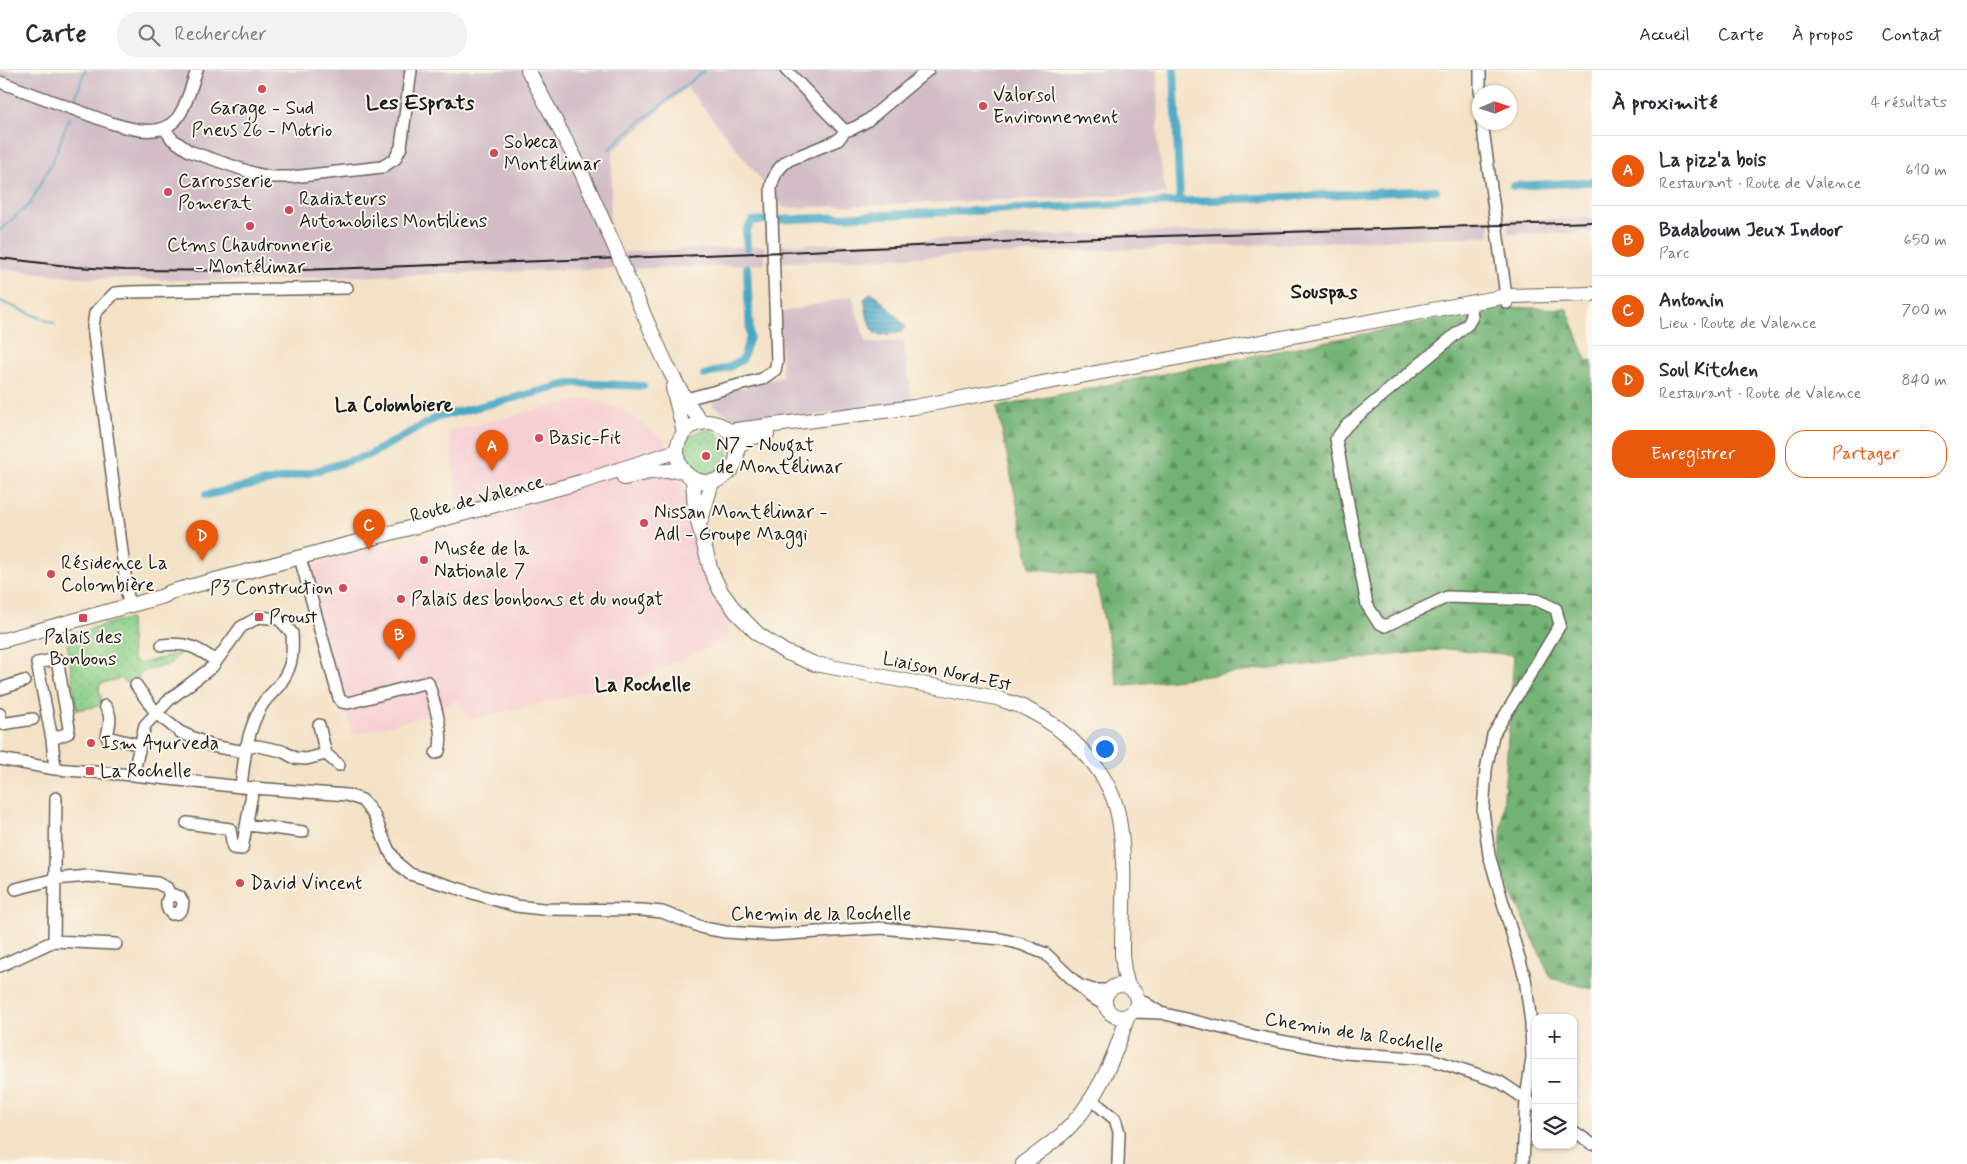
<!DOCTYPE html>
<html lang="fr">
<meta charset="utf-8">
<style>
body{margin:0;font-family:Mynerve,sans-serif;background:#f2f2f3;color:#2b2b33}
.controls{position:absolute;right:15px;bottom:15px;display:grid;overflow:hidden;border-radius:10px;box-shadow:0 1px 4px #0004}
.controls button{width:45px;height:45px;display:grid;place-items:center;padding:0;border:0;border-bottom:1px solid #e1e1e2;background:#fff;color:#2b2b33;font:25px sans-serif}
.compass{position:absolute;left:1472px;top:15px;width:45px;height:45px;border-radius:50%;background:#fff;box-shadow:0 1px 4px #0004;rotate:87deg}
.you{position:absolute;left:1104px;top:678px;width:18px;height:18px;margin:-12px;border:4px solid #fff;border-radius:50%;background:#1a73e8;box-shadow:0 0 0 8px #1a73e833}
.badge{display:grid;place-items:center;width:32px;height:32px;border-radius:50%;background:#ea580c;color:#fff;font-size:16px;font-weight:700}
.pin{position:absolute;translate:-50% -41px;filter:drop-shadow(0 1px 2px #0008)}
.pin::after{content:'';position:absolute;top:26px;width:18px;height:15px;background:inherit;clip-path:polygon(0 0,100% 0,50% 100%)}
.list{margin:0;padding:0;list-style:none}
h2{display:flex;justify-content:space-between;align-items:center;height:65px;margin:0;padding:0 20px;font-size:21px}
h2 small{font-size:16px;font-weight:400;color:#7c7c81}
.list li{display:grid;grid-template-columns:32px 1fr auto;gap:15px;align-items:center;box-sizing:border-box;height:70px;padding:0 20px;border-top:1px solid #e1e1e2}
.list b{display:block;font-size:19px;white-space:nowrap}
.list p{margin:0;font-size:16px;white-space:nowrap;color:#7c7c81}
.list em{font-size:16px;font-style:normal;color:#7c7c81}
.actions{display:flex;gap:10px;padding:15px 20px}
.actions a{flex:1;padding:11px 0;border:1px solid #ea580c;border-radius:20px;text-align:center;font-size:18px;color:#ea580c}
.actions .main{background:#ea580c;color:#fff}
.icon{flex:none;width:28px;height:28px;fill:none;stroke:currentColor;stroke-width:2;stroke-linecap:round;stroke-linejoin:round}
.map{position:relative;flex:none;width:1592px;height:1094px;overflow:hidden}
header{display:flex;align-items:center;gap:30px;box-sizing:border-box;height:70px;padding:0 25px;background:#fff;border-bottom:1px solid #e1e1e2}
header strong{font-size:24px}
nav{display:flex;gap:28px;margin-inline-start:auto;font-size:18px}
.search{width:350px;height:45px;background:#f2f2f3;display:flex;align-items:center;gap:12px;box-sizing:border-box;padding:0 18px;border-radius:20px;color:#7c7c81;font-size:19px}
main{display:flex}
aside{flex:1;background:#fff}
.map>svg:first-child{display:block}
</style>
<header>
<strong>Carte</strong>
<div class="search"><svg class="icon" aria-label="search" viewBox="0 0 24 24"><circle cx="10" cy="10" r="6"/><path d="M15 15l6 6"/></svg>Rechercher</div>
<nav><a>Accueil</a><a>Carte</a><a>À propos</a><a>Contact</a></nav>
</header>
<main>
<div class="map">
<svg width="1592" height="1094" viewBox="0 0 1592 1094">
<defs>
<pattern id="green-dots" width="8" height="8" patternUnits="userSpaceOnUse" patternTransform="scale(1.25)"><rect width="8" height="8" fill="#8dd089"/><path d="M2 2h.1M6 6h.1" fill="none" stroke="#79b276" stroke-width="1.8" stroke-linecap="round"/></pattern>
<pattern id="forest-firs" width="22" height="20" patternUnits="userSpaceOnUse" patternTransform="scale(1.25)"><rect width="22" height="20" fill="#72b275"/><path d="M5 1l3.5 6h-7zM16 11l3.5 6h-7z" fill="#5d905f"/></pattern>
<pattern id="water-rules" width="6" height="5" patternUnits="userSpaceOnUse" patternTransform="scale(1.25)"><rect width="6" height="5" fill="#46a8c5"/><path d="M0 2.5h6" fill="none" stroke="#3a889f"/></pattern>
</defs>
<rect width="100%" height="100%" fill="#fbf7ec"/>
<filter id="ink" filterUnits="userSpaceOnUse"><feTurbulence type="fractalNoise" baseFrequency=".02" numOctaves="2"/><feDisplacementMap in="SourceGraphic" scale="10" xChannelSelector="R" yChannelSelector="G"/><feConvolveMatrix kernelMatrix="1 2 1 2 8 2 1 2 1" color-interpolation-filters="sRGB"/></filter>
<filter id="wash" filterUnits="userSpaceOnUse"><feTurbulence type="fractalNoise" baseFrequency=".0096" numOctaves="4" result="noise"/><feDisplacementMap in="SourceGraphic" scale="20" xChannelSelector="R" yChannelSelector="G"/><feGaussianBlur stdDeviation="1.12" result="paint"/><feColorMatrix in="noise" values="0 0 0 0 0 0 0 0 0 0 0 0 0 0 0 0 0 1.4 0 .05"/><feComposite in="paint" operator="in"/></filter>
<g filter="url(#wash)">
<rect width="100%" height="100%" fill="#f4e2c7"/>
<path fill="#f7cfd3" d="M588 328 622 339 665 371 686 427 693 463 703 500 717 533 729 548 728 569 635 610 470 650 457 629 429 645 353 665 305 497 462 456 448 361Z"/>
<path fill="#d2bdc7" d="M0 0H1157L1158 76 1166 124 784 138 687 17 613 81 608 178 618 198 224 211 88 208 13 200 0 198Z
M1592 147V162L1508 164 1507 150Z
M1489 150 1490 166 782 192 781 175Z
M765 176V194L630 199 623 182Z
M852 226 866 273 904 271 912 333 752 353 734 348 713 336 714 328 722 323 782 307 780 243Z"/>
<path fill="url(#green-dots)" stroke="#547652" d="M684 382a22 22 0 1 1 44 0a22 22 0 1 1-44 0Z
M130 548 132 589 140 594 180 583 169 595 139 603 138 610 127 613 121 608 100 614 99 622 102 628 98 636 77 640 66 565Z"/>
<path fill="url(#forest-firs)" stroke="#476748" d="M1499 237 1567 239 1587 291 1592 290V919L1551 908 1499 795 1514 585 1447 579 1118 616 1095 506 1030 498 997 337Z"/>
<path fill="url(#water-rules)" stroke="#316270" d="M870 223 876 225 903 253 905 258 900 263 881 265 875 264 868 250 864 229Z"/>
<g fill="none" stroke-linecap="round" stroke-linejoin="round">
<path stroke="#46a8c5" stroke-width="2" d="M74 32 85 0
M609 79 636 55 705 0
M0 160 30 134 54 88 69 48
M0 231 55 254"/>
<path stroke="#46a8c5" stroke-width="8" d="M1174 0 1180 131
M1513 116 1592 112
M747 178 746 161 752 151 1436 120
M704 305 727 298 742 290 750 267 747 198
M206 425 312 402 369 385 438 347 573 313 643 316"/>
</g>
</g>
<g filter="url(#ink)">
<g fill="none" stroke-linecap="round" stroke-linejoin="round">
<defs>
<path id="minor" d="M786 0 845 61
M1480 0V22
M0 12 111 53C133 60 165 69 180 44 188 31 192 14 197 0
M1482 52 1507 233
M164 58 172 69 189 81 253 103 271 107H292L382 97 395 89 401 77 411 0
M1470 232 1472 247 1468 254 1347 355 1336 369 1367 535 1378 552 1385 556 1447 527 1537 530 1556 539 1560 555 1493 665 1486 700 1483 741 1489 785 1525 908 1531 953 1532 988 1526 1029 1523 1094
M686 329 762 309 775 300 777 291 771 118C773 106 778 97 789 90L838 70 845 61 854 58 867 51 928 0
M302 495 339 628 342 632 348 633 428 612C433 629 445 664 439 681L436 683
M129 536 93 257 95 243 115 223 129 222 347 218
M162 575C187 572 196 577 216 591
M136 615 156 643 180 662 212 676 245 682
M0 619 24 611
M105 636C113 646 109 655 107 667L140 675
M0 644 2 654 33 649
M52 669 68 663 69 658 57 589 37 593 52 669 55 699
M246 676H258L282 681 295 688 306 689 326 684 319 655
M326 684 339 695
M0 689 55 699 133 705 241 717 347 725 362 730 374 745 388 779 398 794 410 804 516 836 543 839 642 840 662 842 704 858 725 862 772 865 881 858 1001 869 1021 874 1046 884 1091 927 1107 936
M133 705 145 655 170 629 212 597 241 557 259 547 279 549 292 563C293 582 293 595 282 611 277 620 267 626 262 635 247 660 244 689 241 717
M187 753 230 759 233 778 242 779 253 718
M248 755 303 762
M16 819 55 809 88 806 157 813 167 818 170 826 174 825 180 827 183 832 182 839 178 843 172 844C166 839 165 832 170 826
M54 871 56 728
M0 896 54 871 116 874
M1081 916 1093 920H1109
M1137 928 1159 942
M1133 942 1161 943 1259 967 1344 983 1430 989 1500 1012 1536 1036
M1092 1030 1115 1049 1119 1062 1118 1094
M1573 1061 1592 1074"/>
<path id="major" d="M528 0 575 88 614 175
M628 209C650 256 670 312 702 353
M673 318 684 362
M677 382a30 30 0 1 1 60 0a30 30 0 1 1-60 0Z
M728 361 914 337 1507 226 1592 224
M736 378 750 368 767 364
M624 408 650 402 683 400
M693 409 695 440 711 501 720 520 736 542 758 564 785 582 815 594 997 628C1006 632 1017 634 1025 638 1066 658 1108 698 1118 744 1127 789 1122 838 1122 884L1124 901 1128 916
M701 450 712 412
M0 571 164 526 170 522 581 412 677 381
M1105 931a16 16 0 1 1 32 0a16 16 0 1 1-32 0Z
M1023 1094C1035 1085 1048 1076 1060 1066 1096 1034 1114 989 1128 945"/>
</defs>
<use href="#minor" stroke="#686158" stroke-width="14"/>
<use href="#major" stroke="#686158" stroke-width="16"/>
<use href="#minor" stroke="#fff" stroke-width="11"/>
<use href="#major" stroke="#fff" stroke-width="14"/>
<path stroke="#1c1c1c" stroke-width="2" d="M0 188 76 197 125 200 275 201 786 182 1068 169 1592 152"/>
<defs>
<path id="major-bridge" d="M614 175 628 209"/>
</defs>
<use href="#major-bridge" stroke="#686158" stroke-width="16" stroke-linecap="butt"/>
<use href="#major-bridge" stroke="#fff" stroke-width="14"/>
</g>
</g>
<g fill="#d1495b" stroke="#fbf7ec" stroke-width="2">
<circle cx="262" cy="19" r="5"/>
<circle cx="983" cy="36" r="5"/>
<circle cx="494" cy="83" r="5"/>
<circle cx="168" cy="122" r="5"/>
<circle cx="289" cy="140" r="5"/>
<circle cx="250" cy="156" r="5"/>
<circle cx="539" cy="368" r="5"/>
<circle cx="706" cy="386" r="5"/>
<circle cx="644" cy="453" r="5"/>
<circle cx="424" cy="490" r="5"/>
<circle cx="51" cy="504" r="5"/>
<circle cx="343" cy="518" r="5"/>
<circle cx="401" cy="529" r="5"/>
<rect x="254" y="542" width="10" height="10" rx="2.5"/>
<rect x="78" y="543" width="10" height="10" rx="2.5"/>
<circle cx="91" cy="673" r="5"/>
<rect x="85" y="696" width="10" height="10" rx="2.5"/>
<circle cx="240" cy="813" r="5"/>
</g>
<g text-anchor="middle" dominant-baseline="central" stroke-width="4" stroke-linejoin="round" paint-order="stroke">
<g font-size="19" fill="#1c1c1c" stroke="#fbf7ec" text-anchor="start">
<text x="993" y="25">Valorsol<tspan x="993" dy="22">Environnement</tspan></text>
<text x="262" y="38" text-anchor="middle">Garage - Sud<tspan x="262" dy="22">Pneus 26 - Motrio</tspan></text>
<text x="504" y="72">Sobeca<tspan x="504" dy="22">Montélimar</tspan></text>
<text x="178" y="111">Carrosserie<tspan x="178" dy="22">Pomerat</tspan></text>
<text x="299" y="129">Radiateurs<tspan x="299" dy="22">Automobiles Montiliens</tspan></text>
<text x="250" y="175" text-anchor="middle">Ctms Chaudronnerie<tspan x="250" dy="22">- Montélimar</tspan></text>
<text x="549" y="368">Basic-Fit</text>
<text x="716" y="375">N7 - Nougat<tspan x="716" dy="22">de Montélimar</tspan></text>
<text x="654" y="442">Nissan Montélimar -<tspan x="654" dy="22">Adl - Groupe Maggi</tspan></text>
<text x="434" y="479">Musée de la<tspan x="434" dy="22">Nationale 7</tspan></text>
<text x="61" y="493">Résidence La<tspan x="61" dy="22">Colombière</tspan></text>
<text x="333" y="518" text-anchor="end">P3 Construction</text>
<text x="411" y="529">Palais des bonbons et du nougat</text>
<text x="269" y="547">Proust</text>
<text x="83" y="567" text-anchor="middle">Palais des<tspan x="83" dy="22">Bonbons</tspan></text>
<text x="101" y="673">Ism Ayurveda</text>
<text x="100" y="701">La Rochelle</text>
<text x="250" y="813">David Vincent</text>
</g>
<g font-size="19" fill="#1c1c1c" stroke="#fbf7ec">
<text transform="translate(477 429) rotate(-15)">Route de Valence</text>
<text transform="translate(947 602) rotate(12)">Liaison Nord-Est</text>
<text x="821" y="844">Chemin de la Rochelle</text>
<text transform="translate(1354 963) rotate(9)">Chemin de la Rochelle</text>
</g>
<g font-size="20" font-weight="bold" fill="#1c1c1c" stroke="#fbf7ec">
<text x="394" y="335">La Colombiere</text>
<text x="643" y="615">La Rochelle</text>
</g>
<g font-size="21" font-weight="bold" fill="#1c1c1c" stroke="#fbf7ec">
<text x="420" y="33">Les Esprats</text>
<text x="1324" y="222">Souspas</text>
</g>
</g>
</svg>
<div class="controls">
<button>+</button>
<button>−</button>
<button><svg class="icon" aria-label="layers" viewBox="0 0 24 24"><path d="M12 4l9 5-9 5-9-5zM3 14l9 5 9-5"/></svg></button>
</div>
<svg class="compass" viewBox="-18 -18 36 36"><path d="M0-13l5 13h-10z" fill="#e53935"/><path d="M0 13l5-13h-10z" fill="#7c7c81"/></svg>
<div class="you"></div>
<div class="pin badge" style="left:492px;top:401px">A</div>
<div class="pin badge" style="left:399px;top:590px">B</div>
<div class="pin badge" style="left:369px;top:480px">C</div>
<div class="pin badge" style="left:202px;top:491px">D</div>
</div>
<aside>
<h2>À proximité<small>4 résultats</small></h2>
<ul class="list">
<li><span class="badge">A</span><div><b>La pizz'a bois</b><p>Restaurant · Route de Valence</p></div><em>610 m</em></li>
<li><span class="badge">B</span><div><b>Badaboum Jeux Indoor</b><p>Parc</p></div><em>650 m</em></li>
<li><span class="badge">C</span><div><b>Antonin</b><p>Lieu · Route de Valence</p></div><em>700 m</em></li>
<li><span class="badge">D</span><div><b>Soul Kitchen</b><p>Restaurant · Route de Valence</p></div><em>840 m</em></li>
</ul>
<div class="actions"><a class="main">Enregistrer</a><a>Partager</a></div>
</aside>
</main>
